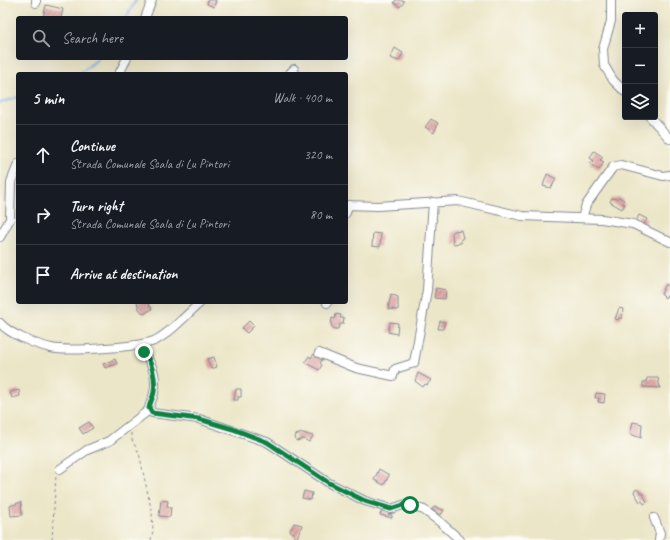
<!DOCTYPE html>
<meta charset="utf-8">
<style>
body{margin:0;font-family:Caveat,sans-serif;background:#242831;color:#f1f3f6}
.controls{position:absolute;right:12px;top:12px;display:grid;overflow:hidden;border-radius:4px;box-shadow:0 4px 16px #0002}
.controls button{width:36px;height:36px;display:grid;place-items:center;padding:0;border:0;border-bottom:1px solid #363941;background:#171b24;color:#f1f3f6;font:20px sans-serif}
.stop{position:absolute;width:12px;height:12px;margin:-9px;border:3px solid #0b8043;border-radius:50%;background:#fff}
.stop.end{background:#0b8043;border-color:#fff;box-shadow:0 1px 4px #0008}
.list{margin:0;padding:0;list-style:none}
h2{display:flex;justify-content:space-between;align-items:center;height:52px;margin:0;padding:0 16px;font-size:17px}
h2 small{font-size:13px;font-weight:400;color:#9ea1a6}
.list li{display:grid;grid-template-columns:26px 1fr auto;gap:12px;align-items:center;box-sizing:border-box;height:60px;padding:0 16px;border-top:1px solid #363941}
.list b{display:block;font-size:15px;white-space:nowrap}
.list p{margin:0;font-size:13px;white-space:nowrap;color:#9ea1a6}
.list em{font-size:13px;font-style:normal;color:#9ea1a6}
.icon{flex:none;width:22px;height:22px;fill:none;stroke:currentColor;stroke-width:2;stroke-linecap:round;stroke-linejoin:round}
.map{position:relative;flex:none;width:670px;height:540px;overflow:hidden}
.search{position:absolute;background:#171b24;box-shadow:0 4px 16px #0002;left:16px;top:16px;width:332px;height:44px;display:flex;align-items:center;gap:10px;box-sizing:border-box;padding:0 14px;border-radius:4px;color:#9ea1a6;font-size:15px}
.panel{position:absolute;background:#171b24;box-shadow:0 4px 16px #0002;left:16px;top:72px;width:332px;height:232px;border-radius:4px}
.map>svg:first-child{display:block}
</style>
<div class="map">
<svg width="670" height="540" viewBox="0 0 670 540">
<defs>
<pattern id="building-hatch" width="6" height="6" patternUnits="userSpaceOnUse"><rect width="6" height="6" fill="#e2a8a6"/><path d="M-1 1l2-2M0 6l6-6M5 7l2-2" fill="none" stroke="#b6898a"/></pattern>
</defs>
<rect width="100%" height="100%" fill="#fdfcf7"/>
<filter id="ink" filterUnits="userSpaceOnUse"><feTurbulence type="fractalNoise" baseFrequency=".025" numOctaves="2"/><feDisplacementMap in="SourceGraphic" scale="8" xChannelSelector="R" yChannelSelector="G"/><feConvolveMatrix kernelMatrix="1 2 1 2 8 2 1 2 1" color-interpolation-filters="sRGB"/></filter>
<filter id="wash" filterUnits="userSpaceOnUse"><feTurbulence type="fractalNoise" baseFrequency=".012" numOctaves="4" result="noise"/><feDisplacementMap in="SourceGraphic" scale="16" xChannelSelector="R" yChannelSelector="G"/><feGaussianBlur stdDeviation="0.9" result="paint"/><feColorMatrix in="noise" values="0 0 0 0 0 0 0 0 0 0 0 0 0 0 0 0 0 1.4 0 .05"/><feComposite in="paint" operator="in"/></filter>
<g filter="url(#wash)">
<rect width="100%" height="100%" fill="#ece6c8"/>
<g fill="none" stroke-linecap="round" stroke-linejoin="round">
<path stroke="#7aafe8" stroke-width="2" d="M126 18 136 0
M79 74 99 58
M0 103 18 97"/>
</g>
<g id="blocks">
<path fill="url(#building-hatch)" d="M208 0H216L214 7 207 4Z
M396 0H403L404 2 400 7 394 3Z
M46 5 63 9 61 18H43Z
M395 48 403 53 399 61 390 58Z
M431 119 438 123 434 133 425 127Z
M594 151 603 157 600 160 604 162 599 170 590 164 594 161 590 158Z
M547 174 556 179 551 188 543 186Z
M619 197 624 200 622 203 625 204 622 209 610 202 612 198 617 199Z
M639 215 647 219 643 227 635 223Z
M461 230 463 238 461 239V243L453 244 452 233 454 231Z
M373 233 381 234 380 247 372 246Z
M666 284 670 287V292L665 298 661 294Z
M436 288 446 290 445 299 434 298Z
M391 294 398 297V310L388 309Z
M137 302H147L152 309 144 314 139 309Z
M619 308 623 309 622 318H619L618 320 615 319Z
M336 314 341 315 340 318H344L343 324H340L338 329H334L331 325 332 318 335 319Z
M249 321 254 326 247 333 242 328Z
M440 321 445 322 443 329H438Z
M390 322 398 323 397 334 388 332Z
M314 354 321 356 320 358 322 359 320 363 322 365 319 370 305 362 309 356 311 358Z
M214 357 217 367 211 369 207 359Z
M115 359 117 364 105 368 103 364Z
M418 373 431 380 427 385 425 384 423 387 415 381Z
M647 378H658L660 388 643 387V382H646Z
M236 389H241V397H238V400H234Z
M19 390 20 396 12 398 10 392Z
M596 393 605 394 604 403 598 402 599 398H595Z
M89 422 93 428 83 434 79 428Z
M633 422 642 424 641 438 630 434Z
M303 433 313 436 309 442 304 439 296 441 295 435Z
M379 469 389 475 384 485 374 480Z
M636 489 643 494 647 502 644 504 642 501 640 502 634 492Z
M304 491 312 493 311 500 302 498Z
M161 500 168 501 167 506 171 507 170 517 159 516Z
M21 502 22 515 11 516 10 506Z
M434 507 444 510 441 515 432 510Z
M382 510 389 513 388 515H392V518L380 515Z
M294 523 302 525 297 538 293 536 294 533 290 531Z"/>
</g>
</g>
<g filter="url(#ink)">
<use href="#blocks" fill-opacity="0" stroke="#848a93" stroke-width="1"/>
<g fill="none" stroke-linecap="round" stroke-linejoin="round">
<defs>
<path id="minor" d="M36 0V3
M611 0V21L603 49 604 65 613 80 625 92
M145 18 152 0
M119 74 127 58
M289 74 294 69
M650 117 670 139
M346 205 378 206 458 201 522 216 602 219 633 224 670 242
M346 213 348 205
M582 218 586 205 613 167 621 165 663 176 670 175
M0 237 10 219 11 182 18 164
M327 303V302
M0 323C9 334 37 345 51 348 69 352 138 347 154 341 170 334 188 313 201 302
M135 345C150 356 158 374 154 393 153 398 150 403 149 408L152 413 199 419 267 442 329 483 365 501 391 509 406 504 424 510 440 522 460 540
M319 353 356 368 393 376 395 369 414 363 427 290 433 202
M60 469 87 450 109 441 149 410
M654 518 660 533 659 540"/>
</defs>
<use href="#minor" stroke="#848a93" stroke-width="10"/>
<path stroke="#848a93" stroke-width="1" stroke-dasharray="3 3" stroke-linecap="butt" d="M131 433V438L139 453 152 513 153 531 151 540
M52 540 56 475"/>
<use href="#minor" stroke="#fff" stroke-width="8"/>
</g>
</g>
<g fill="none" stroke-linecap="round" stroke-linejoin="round" filter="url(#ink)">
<path stroke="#0b8043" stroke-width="5" d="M144 352C152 362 156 379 154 392 153 398 150 402 149 408L152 413 199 419 233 429 267 442 329 483 365 501 391 509 406 504 410 505"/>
</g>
</svg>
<div class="controls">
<button>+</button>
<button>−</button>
<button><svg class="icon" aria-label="layers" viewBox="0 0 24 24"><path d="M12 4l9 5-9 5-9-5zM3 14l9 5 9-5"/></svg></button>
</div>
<div class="stop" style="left:410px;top:505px"></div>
<div class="stop end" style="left:144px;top:352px"></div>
<div class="search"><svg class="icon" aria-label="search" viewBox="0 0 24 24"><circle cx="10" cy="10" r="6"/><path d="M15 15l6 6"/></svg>Search here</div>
<section class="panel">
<h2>5 min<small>Walk · 400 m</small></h2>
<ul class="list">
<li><svg class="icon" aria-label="ahead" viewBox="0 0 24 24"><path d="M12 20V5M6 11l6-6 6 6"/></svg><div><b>Continue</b><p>Strada Comunale Scala di Lu Pintori</p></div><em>320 m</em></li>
<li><svg class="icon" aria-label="right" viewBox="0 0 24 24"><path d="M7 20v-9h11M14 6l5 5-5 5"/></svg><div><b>Turn right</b><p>Strada Comunale Scala di Lu Pintori</p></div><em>80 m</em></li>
<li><svg class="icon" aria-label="arrive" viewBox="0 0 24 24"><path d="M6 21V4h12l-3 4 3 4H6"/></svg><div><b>Arrive at destination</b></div></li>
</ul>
</section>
</div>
